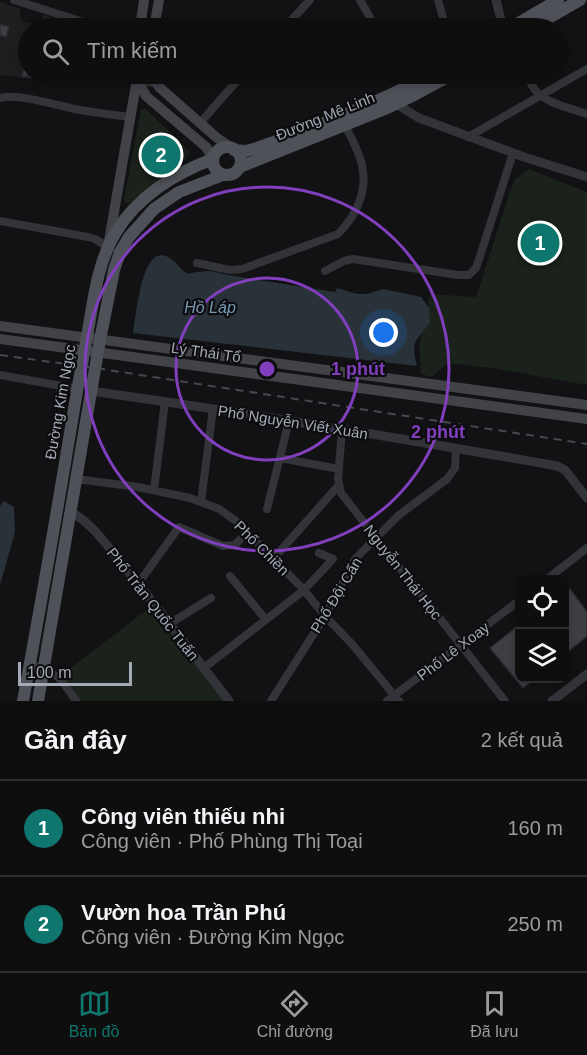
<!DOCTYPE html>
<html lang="vi">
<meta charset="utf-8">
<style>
body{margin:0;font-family:Arial,sans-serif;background:#1c1c1d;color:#f1f3f6}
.controls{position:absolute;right:18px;bottom:18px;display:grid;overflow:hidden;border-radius:12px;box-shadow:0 3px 9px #0003}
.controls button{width:54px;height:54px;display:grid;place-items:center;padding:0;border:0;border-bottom:2px solid #2e2e2f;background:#0e0e0f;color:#f1f3f6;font:30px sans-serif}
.scale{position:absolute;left:18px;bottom:15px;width:114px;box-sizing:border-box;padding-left:6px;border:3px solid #a3a9b5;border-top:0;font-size:16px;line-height:21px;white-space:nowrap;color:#a3a9b5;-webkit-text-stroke:4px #0d0d0f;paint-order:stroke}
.you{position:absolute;left:384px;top:333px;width:21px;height:21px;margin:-15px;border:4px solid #fff;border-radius:50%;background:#1a73e8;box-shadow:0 0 0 9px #1a73e833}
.badge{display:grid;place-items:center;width:39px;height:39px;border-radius:50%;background:#0f766e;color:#fff;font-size:20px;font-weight:700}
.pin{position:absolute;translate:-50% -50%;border:3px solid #fff;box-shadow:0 2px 6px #0006}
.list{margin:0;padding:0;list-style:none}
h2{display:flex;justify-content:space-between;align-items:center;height:78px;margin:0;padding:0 24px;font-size:26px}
h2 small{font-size:20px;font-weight:400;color:#9b9c9e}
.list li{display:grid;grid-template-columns:39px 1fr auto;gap:18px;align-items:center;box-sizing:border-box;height:96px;padding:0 24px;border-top:2px solid #2e2e2f}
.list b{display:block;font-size:22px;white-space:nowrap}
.list p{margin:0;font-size:20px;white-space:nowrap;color:#9b9c9e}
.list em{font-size:20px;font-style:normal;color:#9b9c9e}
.icon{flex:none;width:33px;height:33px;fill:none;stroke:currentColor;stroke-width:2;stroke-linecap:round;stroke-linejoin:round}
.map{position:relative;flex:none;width:587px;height:701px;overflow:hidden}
.search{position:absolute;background:#0e0e0f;box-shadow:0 3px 9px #0003;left:18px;right:18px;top:18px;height:66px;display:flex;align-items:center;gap:15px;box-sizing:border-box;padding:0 21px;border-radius:33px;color:#9b9c9e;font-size:22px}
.sheet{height:270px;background:#0e0e0f}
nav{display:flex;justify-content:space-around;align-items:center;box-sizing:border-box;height:84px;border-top:2px solid #2e2e2f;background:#0e0e0f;font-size:16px;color:#9b9c9e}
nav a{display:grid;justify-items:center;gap:3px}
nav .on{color:#0f766e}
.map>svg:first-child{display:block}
</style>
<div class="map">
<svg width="587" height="701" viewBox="0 0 587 701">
<rect width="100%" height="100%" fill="#121214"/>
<path fill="#1e1e21" d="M0 2 19 8 22 22 40 25 43 15 58 19 56 28H28V74H48L47 81 0 75Z"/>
<path fill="#1a221b" d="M145 108 190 152 187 158 129 203 125 202 124 199 141 110Z
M529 169 587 192V385L492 368 448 363 432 377 421 374 419 346 430 294 476 297 514 180Z
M153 605 226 701H80L60 676Z"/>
<path fill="#283238" d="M163 255C175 258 178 268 188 274L196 272 211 271 228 275 335 292 337 288 357 294H367L383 289 421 297 429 308 430 322C417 342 410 339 417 366L133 333C136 315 140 270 154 258 157 255 159 256 163 255Z
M4 501 14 507 15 532 0 585V506Z"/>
<path fill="#3e3f44" stroke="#2c2c30" stroke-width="1.5" d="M0 24 9 27 6 37 0 35Z
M25 59H28V77L22 76Z
M30 74H48L47 80 29 77Z
M570 589 587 612V636L564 655V593Z
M519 625V678H535L523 688 490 648Z"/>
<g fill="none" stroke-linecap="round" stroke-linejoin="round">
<path stroke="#333439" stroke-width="8" d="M14 0 102 28
M360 0 376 28
M438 0 446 28
M284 28 310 0
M134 74 137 79 156 84
M401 74 408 87
M525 74C528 79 532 85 535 90 547 104 570 108 587 114
M0 98C17 93 56 105 74 109 93 112 112 115 131 117
M200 123 243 74
M468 137 587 69
M0 221 88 237 95 239 108 247
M197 263 230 270 242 269 338 234C356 216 368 191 362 165 359 151 351 138 345 125
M325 271 344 261 353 259 458 275H469L476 268 481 253 513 153
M0 375 78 389
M342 430 338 479 341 493 505 701
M280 458 339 469
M76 479 138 487 190 498 219 509 236 521 304 590 325 616 352 644 399 701
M154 490 165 401
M201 502 213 409
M267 509 289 421
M273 559 339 485
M230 576 266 620
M546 580 587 548
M138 584 179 527 223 546 235 545 247 532
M169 624 211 598
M30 665C56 670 62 680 76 701
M204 668 304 590 333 559 319 553
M271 701 325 616 355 559 399 515 447 479 455 468 456 448
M387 701 520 600"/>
<path stroke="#333439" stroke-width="9" d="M496 0 503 28
M393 102 419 118 524 157 587 177
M91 391C247 413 402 438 557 466L565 470 587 498
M71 512C93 524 107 546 123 565 159 609 194 655 229 701
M552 701 587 674"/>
<path stroke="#414349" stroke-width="10" d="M140 28 144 0
M154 28 159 0
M152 74 159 87 216 137 234 150
M138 80 146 96 206 147 213 159
M109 241 137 79
M0 326 587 405
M0 339 587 419"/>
<path stroke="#4f5158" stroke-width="12" d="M510 28 558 0
M531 28 580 0
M213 161a14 14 0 1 1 28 0a14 14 0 1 1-28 0Z
M234 150 246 151 257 148C317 126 376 104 432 74
M240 167 385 109 416 94 453 74
M23 701C41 604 58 506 74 409 79 379 85 349 90 319 95 289 100 258 116 232 137 197 175 173 213 159
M38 701 100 340 114 270 120 252 129 237 154 209 179 192 223 175"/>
<path stroke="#46484e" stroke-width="2" stroke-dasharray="8 6" stroke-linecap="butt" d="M0 355 95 368 587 444"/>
</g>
<g fill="none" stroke="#813fbe" stroke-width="3">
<circle cx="267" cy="369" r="91"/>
<circle cx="267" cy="369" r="182"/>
</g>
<g text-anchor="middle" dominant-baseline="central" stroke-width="4.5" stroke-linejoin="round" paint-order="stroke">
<g font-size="15" fill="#a3a9b5" stroke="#0d0d0f">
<text transform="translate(325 116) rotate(-22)">Đường Mê Linh</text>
<text transform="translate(206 352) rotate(8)">Lý Thái Tổ</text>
<text transform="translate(60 402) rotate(-80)">Đường Kim Ngọc</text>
<text transform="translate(293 422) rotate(9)">Phố Nguyễn Viết Xuân</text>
<text transform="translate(262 548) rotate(45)">Phố Chiền</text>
<text transform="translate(403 572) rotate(52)">Nguyễn Thái Học</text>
<text transform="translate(336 595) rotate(-59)">Phố Đội Cấn</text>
<text transform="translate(153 604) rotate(52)">Phố Trần Quốc Tuấn</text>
<text transform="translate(453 651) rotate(-37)">Phố Lê Xoay</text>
</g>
<g font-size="16" font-style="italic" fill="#789ab2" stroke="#0d0d0f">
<text x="210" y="307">Hồ Láp</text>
</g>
</g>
<circle cx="267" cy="369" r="9" fill="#813fbe" stroke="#0d0d0f" stroke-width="3"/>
<g font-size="18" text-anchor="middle" font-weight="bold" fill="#813fbe" stroke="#0d0d0f" stroke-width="4.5" stroke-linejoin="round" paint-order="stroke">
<text x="358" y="375">1 phút</text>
<text x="438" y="438">2 phút</text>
</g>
</svg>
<div class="controls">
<button><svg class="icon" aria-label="locate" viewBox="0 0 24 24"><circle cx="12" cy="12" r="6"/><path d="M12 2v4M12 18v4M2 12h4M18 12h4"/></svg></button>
<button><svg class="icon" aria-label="layers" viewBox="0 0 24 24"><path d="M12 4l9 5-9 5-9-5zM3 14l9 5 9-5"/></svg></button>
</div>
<div class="scale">100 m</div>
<div class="you"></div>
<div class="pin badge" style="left:540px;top:243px">1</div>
<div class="pin badge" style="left:161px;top:155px">2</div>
<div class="search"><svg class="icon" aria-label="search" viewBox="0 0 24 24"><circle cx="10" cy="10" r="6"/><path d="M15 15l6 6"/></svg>Tìm kiếm</div>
</div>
<section class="sheet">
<h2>Gần đây<small>2 kết quả</small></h2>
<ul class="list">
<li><span class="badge">1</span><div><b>Công viên thiếu nhi</b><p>Công viên · Phố Phùng Thị Toại</p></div><em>160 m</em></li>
<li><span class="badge">2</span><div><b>Vườn hoa Trần Phú</b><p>Công viên · Đường Kim Ngọc</p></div><em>250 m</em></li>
</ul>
</section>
<nav>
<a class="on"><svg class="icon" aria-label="map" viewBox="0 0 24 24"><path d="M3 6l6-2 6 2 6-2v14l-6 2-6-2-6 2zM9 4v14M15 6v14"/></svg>Bản đồ</a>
<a><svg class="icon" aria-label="directions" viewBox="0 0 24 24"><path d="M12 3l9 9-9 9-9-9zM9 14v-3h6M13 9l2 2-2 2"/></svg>Chỉ đường</a>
<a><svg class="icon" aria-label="saved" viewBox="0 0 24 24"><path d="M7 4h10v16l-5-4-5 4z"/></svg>Đã lưu</a>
</nav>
